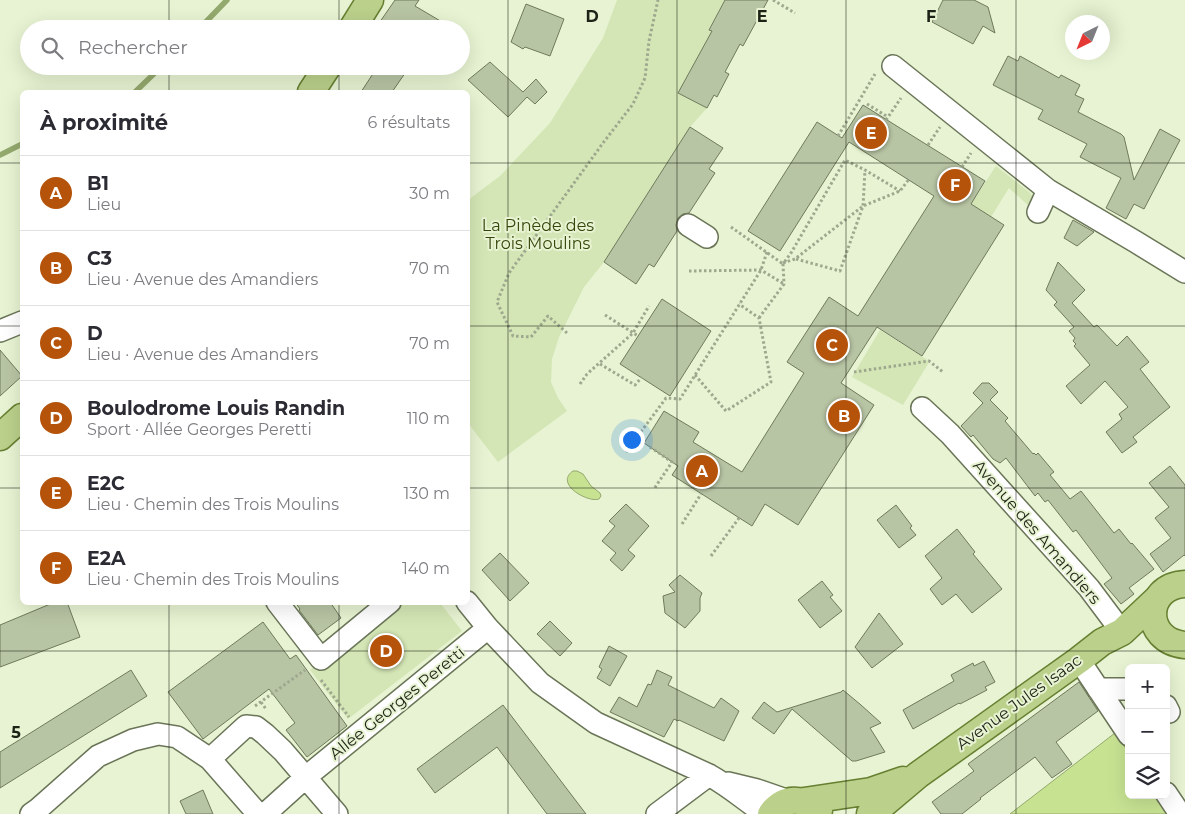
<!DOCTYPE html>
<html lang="fr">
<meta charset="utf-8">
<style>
body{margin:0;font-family:Montserrat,sans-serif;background:#f7f7f7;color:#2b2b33}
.controls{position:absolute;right:15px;bottom:15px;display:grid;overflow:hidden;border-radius:8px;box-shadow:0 5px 20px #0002}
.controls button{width:45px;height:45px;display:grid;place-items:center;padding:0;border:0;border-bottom:1px solid #e1e1e2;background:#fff;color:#2b2b33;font:25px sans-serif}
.compass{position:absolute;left:1065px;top:15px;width:45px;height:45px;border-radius:50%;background:#fff;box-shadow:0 5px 20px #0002;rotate:223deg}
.you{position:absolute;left:631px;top:439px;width:18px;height:18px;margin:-12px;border:4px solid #fff;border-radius:50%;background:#1a73e8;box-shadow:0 0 0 8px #1a73e833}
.badge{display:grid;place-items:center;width:32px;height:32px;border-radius:50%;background:#b45309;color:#fff;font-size:16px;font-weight:700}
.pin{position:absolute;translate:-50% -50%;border:2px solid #fff;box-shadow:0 1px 5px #0006}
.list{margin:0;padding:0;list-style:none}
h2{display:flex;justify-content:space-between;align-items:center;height:65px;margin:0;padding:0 20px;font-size:21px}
h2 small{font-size:16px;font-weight:400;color:#7c7c81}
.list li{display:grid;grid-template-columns:32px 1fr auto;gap:15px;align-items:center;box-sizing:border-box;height:75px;padding:0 20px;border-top:1px solid #e1e1e2}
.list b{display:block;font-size:19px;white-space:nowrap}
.list p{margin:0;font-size:16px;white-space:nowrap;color:#7c7c81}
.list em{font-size:16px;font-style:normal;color:#7c7c81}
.icon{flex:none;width:28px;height:28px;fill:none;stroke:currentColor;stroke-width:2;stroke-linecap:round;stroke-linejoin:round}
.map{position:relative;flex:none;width:1185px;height:814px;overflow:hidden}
.search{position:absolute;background:#fff;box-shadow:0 5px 20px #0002;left:20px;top:20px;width:450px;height:55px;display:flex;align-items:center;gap:12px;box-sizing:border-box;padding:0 18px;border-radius:28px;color:#7c7c81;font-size:19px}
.panel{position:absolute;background:#fff;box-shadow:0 5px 20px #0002;left:20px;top:90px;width:450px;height:515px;border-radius:8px}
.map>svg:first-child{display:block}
</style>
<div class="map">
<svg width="1185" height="814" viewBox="0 0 1185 814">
<rect width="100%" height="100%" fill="#e7f3d2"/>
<path fill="#d4e6b5" d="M617 0H725L709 29 712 31 679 93 707 108 690 127 604 262 584 287 559 337 552 359 551 382 558 398 567 411 498 462 468 423V200L500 176 550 123 603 38Z
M996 166 1029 192 1033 197 1034 202 1031 208 1009 188 991 217 971 204Z
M880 330 929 361 928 364 903 405 852 377Z
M399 603H440L462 631 348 719 310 670Z"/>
<path fill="#c7e392" stroke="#94a96d" d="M573 471H577L583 474 591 486 600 493 601 496 599 499C588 503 554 484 573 471Z
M1115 733 1129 753V795H1157L1169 814H1010Z"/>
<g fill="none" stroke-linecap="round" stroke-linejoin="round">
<path stroke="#94a96d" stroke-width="5.5" d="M199 29 227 0
M135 92 162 66
M0 155 22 144"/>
</g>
<path fill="#b8c5a4" stroke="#6f7a5c" d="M395 0H419L415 6 454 29H375Z
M725 0H768L743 46 740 44 725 72 729 74 717 97 714 95 707 108 678 93 712 31 709 30Z
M943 0H974L988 7 995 33 983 26 973 44 932 22Z
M526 4 564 19 550 56 525 47 523 49 511 42Z
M1008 56 1018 61 1020 56 1059 78 1061 75 1080 85 1075 95 1084 99 1078 112 1121 134 1124 137 1134 180 1160 129 1180 140 1144 209 1134 204 1126 219 1106 208 1121 178 1080 157 1087 144 1038 119 1043 110 993 85Z
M490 62 523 92 536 79 547 92 535 104 527 97 508 117 468 80Z
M378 66H410L392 92H361Z
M863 105 985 181 971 204 1004 225 922 356 877 327 841 383 874 405 798 525 765 504 752 526 672 475 678 466 644 443 664 411 699 432 693 442 742 472 804 373 787 362 829 297 858 316 934 196 849 142 780 251 748 231 817 122 842 138Z
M690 127 723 148 709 169 715 173 689 213 683 214 678 218 676 225 677 231 654 267 649 264 636 284 604 262Z
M1073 220 1094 232 1077 246 1064 238Z
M1058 262 1085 290 1072 303 1094 327 1097 325 1117 346 1127 336 1149 362 1140 369 1170 407 1133 437 1137 442 1122 453 1106 432 1122 419 1119 414 1128 407 1105 381 1081 404 1066 386 1090 365 1074 346 1076 344 1073 341 1075 338 1069 331 1074 327 1054 305 1057 302 1046 290Z
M662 299 711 331 670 396 620 364Z
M0 350 22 376 0 396Z
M982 383H989L998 392 990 400 1008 418 1005 421 1033 454 1034 453 1036 455 1038 453 1054 472 1050 475 1070 499 1081 491 1114 533 1119 529 1131 544 1132 543 1154 569 1129 588 1134 594 1121 604 1104 584 1112 578 1076 530 1073 532 1048 500 1045 502 1038 493 1035 496 1006 458 1000 463 993 459 973 435 971 437 961 426 983 403 973 393Z
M1170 466 1185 485V556L1184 555 1163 572 1150 554 1171 538 1155 518 1169 507 1149 483Z
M626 504 649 526 628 550 635 556 622 571 610 560 616 553 602 541 615 526 609 521Z
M896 505 912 526 910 528 916 535 899 548 877 520Z
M957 529 975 552 973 554 1002 589 972 613 956 594 942 605 930 589 942 578 925 556Z
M500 553 529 583 510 601 482 570Z
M680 575 702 593 700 598V611L685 628 665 613 663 596 675 592 669 585Z
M822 581 833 595 830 597 842 611 820 628 798 600Z
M55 602H67L80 637 0 667V625Z
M295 602H330L341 618 318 635 299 610 300 609Z
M879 613 903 644 872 668 855 647Z
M550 621 572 643 560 656 537 634Z
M263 622 290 659 296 655 347 726 307 757 286 730 295 723 269 689 203 739 168 692Z
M609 646 627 656 610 686 597 678 602 669 599 667Z
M984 661 995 682 985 687 987 690 960 704 959 703 913 729 903 710 954 681 951 675 973 663 974 666Z
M131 670 147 696 0 788V752Z
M657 670 672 677 668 685 714 708 721 698 739 711 724 741 679 720 678 721 674 719 664 737 610 712 619 697 637 707 648 684 651 685Z
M1079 682 1098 711 1056 742 1072 764 1052 778 1035 757 980 798 981 799 962 814H941L932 802 974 771 968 764Z
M843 690 861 705 881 723 870 728 885 752 856 761H852L792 709 774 734 752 718 764 702 777 712 841 692Z
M503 705 551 768 586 814H547L497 747 435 793 417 769Z
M203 790 213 814H186L180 801Z"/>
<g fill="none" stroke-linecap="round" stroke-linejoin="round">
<defs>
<path id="minor" d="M893 66 1048 190 1136 242 1185 272
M1038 212 1048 190
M688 225 707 237
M0 331 22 322
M922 408 950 434 1089 588 1122 632
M277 602 321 659 390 602
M467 602 488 628 540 683 596 723 709 775C729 786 746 801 765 814
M1079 660 1129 735
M1098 689H1129
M1166 706 1169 712
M210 759 246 726 256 727 265 734 283 751 337 814
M728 783 757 790 789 801
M1166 793 1180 814
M31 814 38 809 98 756 133 740 158 734 177 737 210 759 258 814
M265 814 306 777 488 628
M657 814 709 775"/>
<path id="major" d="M352 29 370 0
M311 92 328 66
M0 437 22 417
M1185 584C1143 586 1142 641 1185 645
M804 801 871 791 903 780
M771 814C784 796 803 798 819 810
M870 814 880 807 918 775 1079 660 1102 642 1122 632 1156 600"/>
</defs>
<use href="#minor" stroke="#6a7558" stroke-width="24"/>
<use href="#major" stroke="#667f30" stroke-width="29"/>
<path stroke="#9ea88e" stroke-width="3" stroke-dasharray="2.5 2.5" stroke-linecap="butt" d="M773 0 795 13
M867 104 888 117
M886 120 901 98
M838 136 875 74
M928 145 940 127
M962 167 971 153
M731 227 783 264
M796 259 840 271 863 206 865 170
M783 263 795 259 863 206 900 191 909 179
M689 271 761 270 784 284
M605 315 638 336
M759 318 784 284 783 264 791 253 845 160 865 170 900 191
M567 333 548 316 531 337 513 336 497 302 509 273 603 143 633 104 645 78 649 41 658 0
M600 364 635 385 642 377
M854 372 929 361 943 372
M695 375 726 411 771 382 759 318 739 304
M580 384 587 374 633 333 649 306
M650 447 672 462 654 489
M626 452 666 398 680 399 761 270 767 252
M682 524 701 494
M711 556 739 518
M321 680 349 717
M261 702 266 709
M255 706 305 670"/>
<use href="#minor" stroke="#fff" stroke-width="21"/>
<use href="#major" stroke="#bbd08b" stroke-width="26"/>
</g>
<path fill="none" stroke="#1d2216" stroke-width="1" stroke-opacity="0.55" d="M169 0V29M339 0V29M508 0V814M677 0V814M846 0V814M1016 0V814M169 66V92M339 66V92M0 163H22M468 163H1185M0 326H22M468 326H1185M0 488H22M468 488H1185M169 602V814M339 602V814M0 651H1185"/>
<g text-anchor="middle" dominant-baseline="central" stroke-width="4" stroke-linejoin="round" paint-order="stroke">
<g font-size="16" fill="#35460a" stroke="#e7f3d2">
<text x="538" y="225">La Pinède des<tspan x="538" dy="18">Trois Moulins</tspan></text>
</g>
<g font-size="16" fill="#1d2216" stroke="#e7f3d2">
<text transform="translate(1037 532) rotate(49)">Avenue des Amandiers</text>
<text transform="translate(1019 702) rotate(-36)">Avenue Jules Isaac</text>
<text transform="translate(397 703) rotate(-39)">Allée Georges Peretti</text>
</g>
</g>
<g font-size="16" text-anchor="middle" font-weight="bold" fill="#1d2216" stroke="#e7f3d2" stroke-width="4" stroke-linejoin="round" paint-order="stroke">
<text x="592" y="22">D</text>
<text x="762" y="22">E</text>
<text x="931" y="22">F</text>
<text x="16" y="738">5</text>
</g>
</svg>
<div class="controls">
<button>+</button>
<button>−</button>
<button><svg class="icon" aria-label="layers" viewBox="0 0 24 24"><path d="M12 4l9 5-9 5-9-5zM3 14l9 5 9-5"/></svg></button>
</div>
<svg class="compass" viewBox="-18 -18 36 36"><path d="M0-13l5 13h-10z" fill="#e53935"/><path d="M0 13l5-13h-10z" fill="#7c7c81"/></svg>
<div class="you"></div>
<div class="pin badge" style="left:702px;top:471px">A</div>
<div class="pin badge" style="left:844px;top:416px">B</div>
<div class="pin badge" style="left:832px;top:345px">C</div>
<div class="pin badge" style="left:386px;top:651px">D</div>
<div class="pin badge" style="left:871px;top:133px">E</div>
<div class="pin badge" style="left:955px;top:185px">F</div>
<div class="search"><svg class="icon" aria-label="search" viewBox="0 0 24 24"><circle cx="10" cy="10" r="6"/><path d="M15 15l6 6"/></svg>Rechercher</div>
<section class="panel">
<h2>À proximité<small>6 résultats</small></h2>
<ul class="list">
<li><span class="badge">A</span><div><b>B1</b><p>Lieu</p></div><em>30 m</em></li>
<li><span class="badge">B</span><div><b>C3</b><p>Lieu · Avenue des Amandiers</p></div><em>70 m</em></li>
<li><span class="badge">C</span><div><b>D</b><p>Lieu · Avenue des Amandiers</p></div><em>70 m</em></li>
<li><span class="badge">D</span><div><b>Boulodrome Louis Randin</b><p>Sport · Allée Georges Peretti</p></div><em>110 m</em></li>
<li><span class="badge">E</span><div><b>E2C</b><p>Lieu · Chemin des Trois Moulins</p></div><em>130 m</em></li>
<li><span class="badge">F</span><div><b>E2A</b><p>Lieu · Chemin des Trois Moulins</p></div><em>140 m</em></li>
</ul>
</section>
</div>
